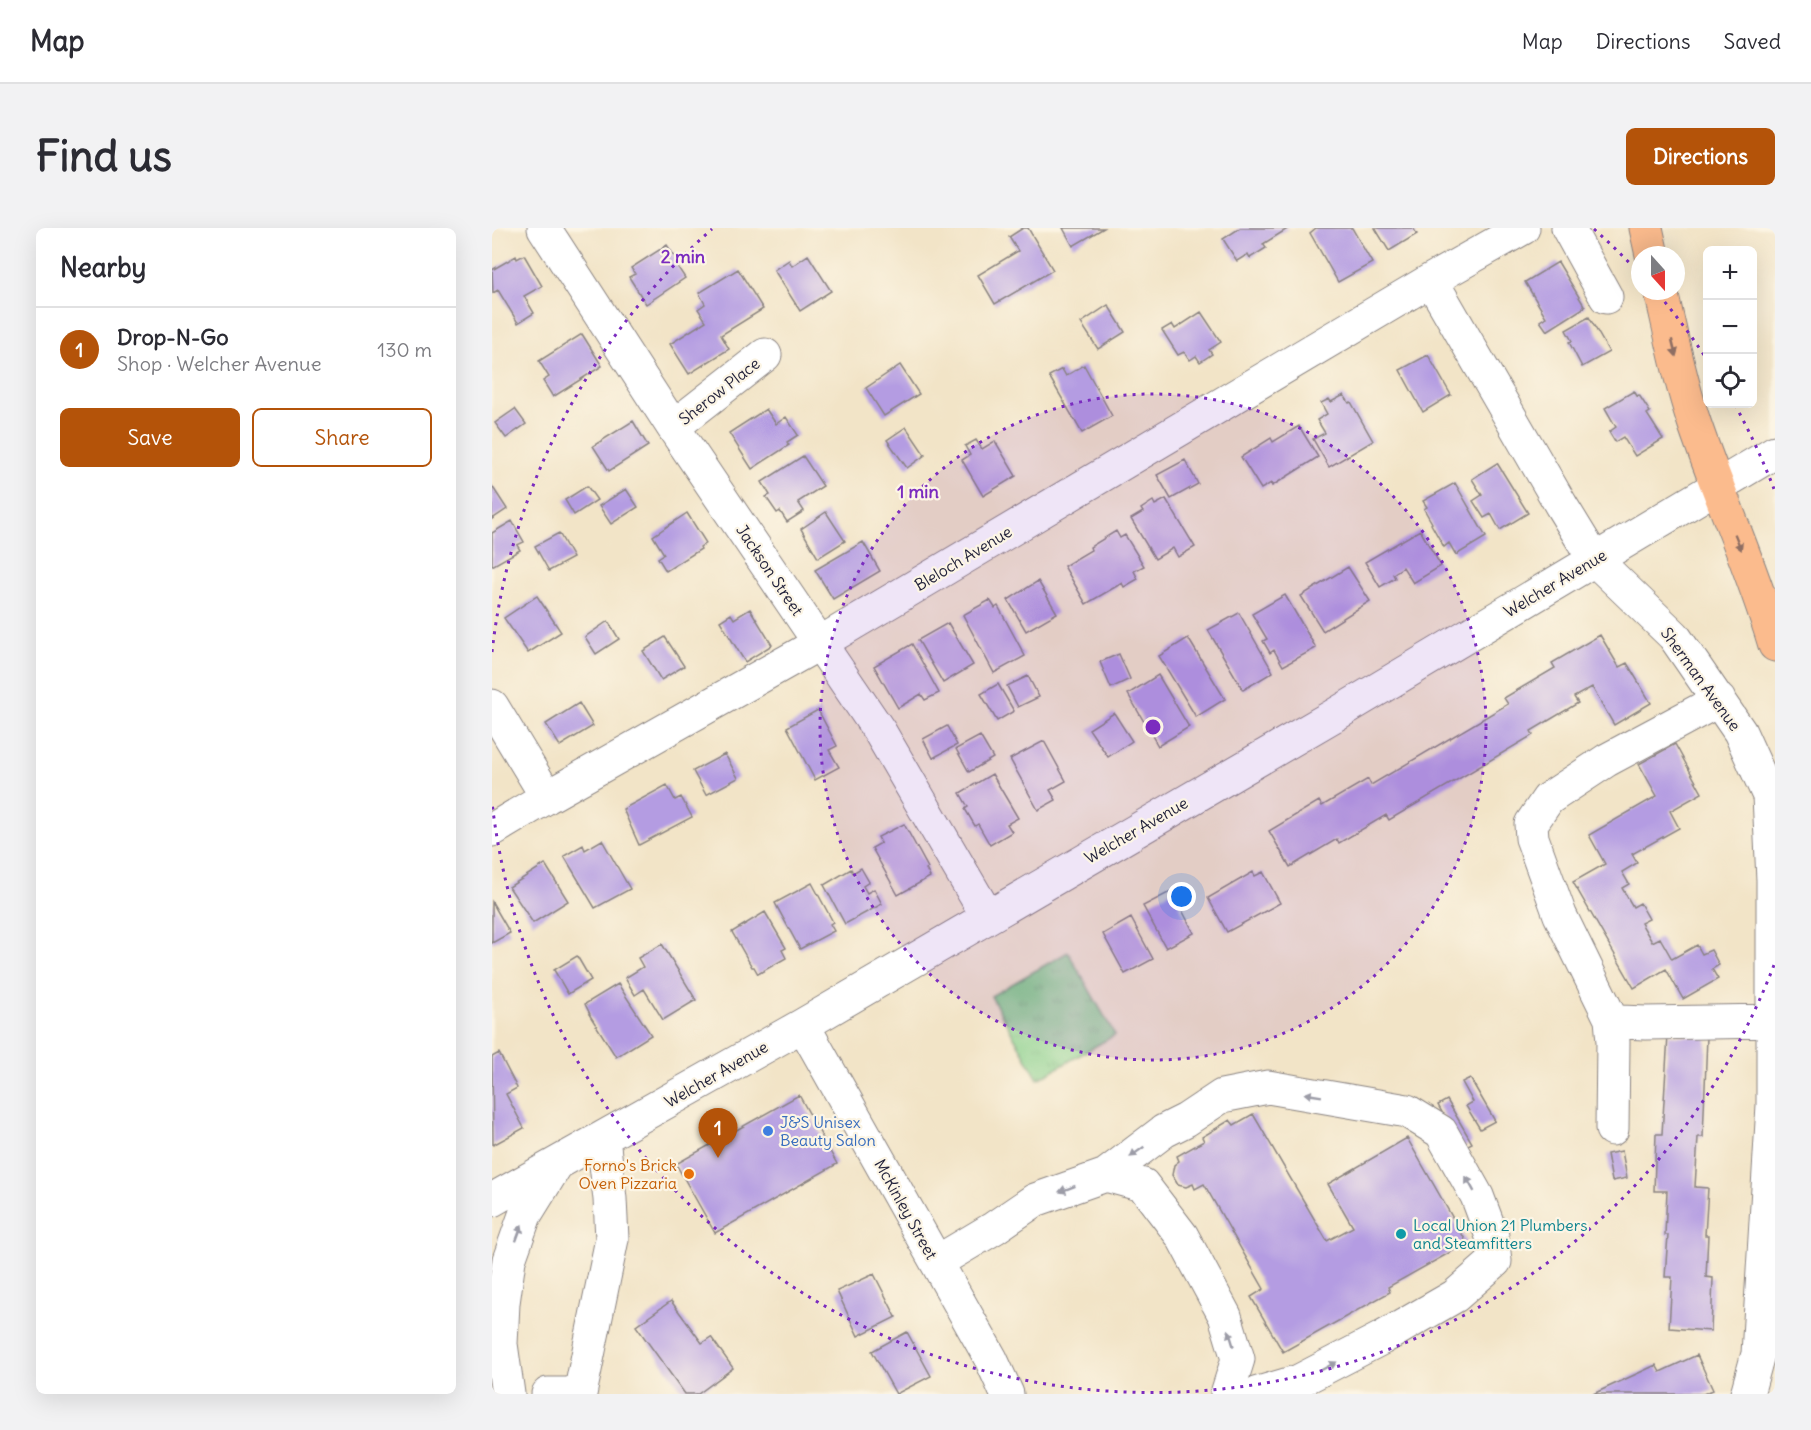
<!DOCTYPE html>
<meta charset="utf-8">
<style>
body{margin:0;font-family:Delius,sans-serif;background:#f2f2f3;color:#2b2b33}
.controls{position:absolute;right:18px;top:18px;display:grid;overflow:hidden;border-radius:9px;box-shadow:0 6px 24px #0002}
.controls button{width:54px;height:54px;display:grid;place-items:center;padding:0;border:0;border-bottom:2px solid #e1e1e2;background:#fff;color:#2b2b33;font:30px sans-serif}
.compass{position:absolute;left:1139px;top:18px;width:54px;height:54px;border-radius:50%;background:#fff;box-shadow:0 6px 24px #0002;rotate:159deg}
.you{position:absolute;left:690px;top:669px;width:21px;height:21px;margin:-15px;border:4px solid #fff;border-radius:50%;background:#1a73e8;box-shadow:0 0 0 9px #1a73e833}
.badge{display:grid;place-items:center;width:39px;height:39px;border-radius:50%;background:#b45309;color:#fff;font-size:20px;font-weight:700}
.pin{position:absolute;translate:-50% -50px;filter:drop-shadow(0 2px 3px #0008)}
.pin::after{content:'';position:absolute;top:32px;width:21px;height:18px;background:inherit;clip-path:polygon(0 0,100% 0,50% 100%)}
.list{margin:0;padding:0;list-style:none}
h2{display:flex;justify-content:space-between;align-items:center;height:78px;margin:0;padding:0 24px;font-size:26px}
h2 small{font-size:20px;font-weight:400;color:#7c7c81}
.list li{display:grid;grid-template-columns:39px 1fr auto;gap:18px;align-items:center;box-sizing:border-box;height:84px;padding:0 24px;border-top:2px solid #e1e1e2}
.list b{display:block;font-size:22px;white-space:nowrap}
.list p{margin:0;font-size:20px;white-space:nowrap;color:#7c7c81}
.list em{font-size:20px;font-style:normal;color:#7c7c81}
.actions{display:flex;gap:12px;padding:18px 24px}
.actions a{flex:1;padding:14px 0;border:2px solid #b45309;border-radius:9px;text-align:center;font-size:21px;color:#b45309}
.actions .main{background:#b45309;color:#fff}
.icon{flex:none;width:33px;height:33px;fill:none;stroke:currentColor;stroke-width:2;stroke-linecap:round;stroke-linejoin:round}
.map{position:relative;flex:none;width:1283px;height:1166px;overflow:hidden;border-radius:9px}
header{display:flex;align-items:center;gap:36px;box-sizing:border-box;height:84px;padding:0 30px;background:#fff;border-bottom:2px solid #e1e1e2}
header strong{font-size:28px}
nav{display:flex;gap:33px;margin-inline-start:auto;font-size:21px}
.intro{display:flex;align-items:center;justify-content:space-between;box-sizing:border-box;height:144px;padding:0 36px}
h1{margin:0;font-size:42px}
.button{padding:15px 27px;border-radius:9px;background:#b45309;color:#fff;font-size:21px;font-weight:700}
main{display:flex;gap:36px;padding:0 36px}
aside{flex:1;background:#fff;border-radius:9px;box-shadow:0 6px 24px #0002}
.map>svg:first-child{display:block}
</style>
<header>
<strong>Map</strong>
<nav><a>Map</a><a>Directions</a><a>Saved</a></nav>
</header>
<div class="intro"><h1>Find us</h1><a class="button">Directions</a></div>
<main>
<aside>
<h2>Nearby<small></small></h2>
<ul class="list">
<li><span class="badge">1</span><div><b>Drop-N-Go</b><p>Shop · Welcher Avenue</p></div><em>130 m</em></li>
</ul>
<div class="actions"><a class="main">Save</a><a>Share</a></div>
</aside>
<div class="map">
<svg width="1283" height="1166" viewBox="0 0 1283 1166">
<defs>
<pattern id="park-tufts" width="24" height="20" patternUnits="userSpaceOnUse" patternTransform="scale(1.5)"><rect width="24" height="20" fill="#87cf8a"/><path d="M3 7l-1-3M5 7V3M7 7l1-3M15 17l-1-3M17 17v-4M19 17l1-3" fill="none" stroke="#74b178"/></pattern>
</defs>
<rect width="100%" height="100%" fill="#fcf5e5"/>
<filter id="ink" filterUnits="userSpaceOnUse"><feTurbulence type="fractalNoise" baseFrequency=".0167" numOctaves="2"/><feDisplacementMap in="SourceGraphic" scale="12" xChannelSelector="R" yChannelSelector="G"/><feConvolveMatrix kernelMatrix="1 2 1 2 8 2 1 2 1" color-interpolation-filters="sRGB"/></filter>
<filter id="wash" filterUnits="userSpaceOnUse"><feTurbulence type="fractalNoise" baseFrequency=".008" numOctaves="4" result="noise"/><feDisplacementMap in="SourceGraphic" scale="24" xChannelSelector="R" yChannelSelector="G"/><feGaussianBlur stdDeviation="1.35" result="paint"/><feColorMatrix in="noise" values="0 0 0 0 0 0 0 0 0 0 0 0 0 0 0 0 0 1.4 0 .05"/><feComposite in="paint" operator="in"/></filter>
<g filter="url(#wash)">
<rect width="100%" height="100%" fill="#f2e4c7"/>
<path fill="url(#park-tufts)" stroke="#547862" stroke-width="1.5" d="M576 724 623 807 546 851 499 768Z"/>
<g id="blocks">
<path fill="#b49ce2" d="M531 0H536L561 42 503 76 486 47 526 23 517 9Z
M571 0H612L581 18Z
M748 0H797L771 16 774 20 758 30 756 26 745 33 731 11Z
M824 0H860L880 35 846 54 818 5Z
M883 0H921L925 6 897 23Z
M175 17 188 37 185 38 193 50 154 76 137 49 143 46 139 40Z
M32 27 50 58 32 68 42 85 26 95 6 62 1 65 0 42 24 28 25 31Z
M316 27 339 63 308 83 282 42 297 32 300 38Z
M1066 34 1093 79 1055 103 1048 93 1054 89 1033 54Z
M246 41 271 81 229 107 237 121 197 146 178 116 214 93 206 81 213 76 207 65Z
M616 77 633 104 606 121 589 95Z
M709 84 729 114 717 122 720 126 708 134 704 128 698 132 692 124 686 127 670 102 680 96 683 101Z
M1097 89 1117 124 1090 139 1077 114 1080 113 1074 102Z
M90 106 110 138 61 169 51 153 57 149 47 133Z
M936 127 959 167 931 184 908 142Z
M408 137 427 166 392 188 374 160Z
M592 137 620 188 590 205 557 148 570 141 574 148Z
M1142 163 1145 168 1147 167 1158 184 1155 186 1171 211 1143 228 1131 209 1123 214 1117 204 1124 199 1113 180Z
M852 167 857 175 859 174 881 213 837 239 821 211 833 205 825 192 835 186 829 175 837 171 839 174Z
M23 181 34 196 14 210 3 195Z
M274 181 284 196 294 189 306 207 295 214 297 217 260 241 237 205Z
M141 193 156 218 117 243 101 218Z
M807 198 826 229 780 258 779 255 769 261 749 229 779 210 781 214Z
M414 199 433 227 415 240 395 212Z
M484 212 490 221 503 213 524 248 491 268 470 232 478 227 473 218Z
M311 228 331 258 306 274 312 283 295 294 288 283 285 285 274 269 278 267 270 254Z
M693 232 706 256 679 271 665 247Z
M1005 235 1036 285 1008 302 999 286 992 290 981 273 990 267 980 251Z
M963 255 994 309 964 327 957 315 952 319 939 296 940 295 932 281 935 279 931 273Z
M0 258 15 281 0 291Z
M95 258 105 272 82 287 73 272Z
M134 261 146 279 119 296 107 278Z
M674 271 703 319 686 329 681 320 663 331 639 291 651 284 649 281 661 273 663 277Z
M334 284 353 313 326 330 309 301Z
M195 285 214 315 208 319 209 321 174 343 166 330 172 326 161 308Z
M20 293 32 314 25 317 28 322 0 338V305Z
M928 302 949 338 921 355 911 339 901 346 903 350 888 359 873 334Z
M624 303 628 310 633 307 652 338 642 343 646 351 632 359 630 355 594 376 572 338 599 322 598 319Z
M67 305 81 330 57 343 43 318Z
M371 314 388 343 341 371 323 342Z
M856 339 878 373 831 403 809 368Z
M546 353 565 385 534 403 516 372Z
M793 367 824 420 791 438 782 422 778 425 771 413 775 411 760 386Z
M45 368 69 404 36 425 12 390Z
M498 372 503 380 506 378 533 428 502 445 471 387Z
M258 381 280 417 253 434 228 393 239 386 242 391Z
M747 385 781 444 751 462 716 402Z
M116 393 127 411 104 426 93 409Z
M456 395 481 437 451 455 426 412Z
M1108 407 1127 439 1135 435 1159 475 1122 497 1100 459 1082 469 1086 475 1039 503 1041 507 897 592 894 587 847 615 845 611 798 639 777 603 827 573 830 578 876 551 879 557 1016 476 1012 470 1063 440 1060 435Z
M173 409 192 438 169 452 151 423Z
M696 410 733 471 704 489 667 428Z
M420 416 447 465 433 472 429 466 406 480 382 438Z
M627 426 638 451 619 460 608 434Z
M666 447 697 499 666 518 636 466Z
M536 448 547 469 526 479 515 458Z
M506 456 522 483 505 493 489 466Z
M87 475 101 498 68 518 54 496Z
M326 482 345 518 337 522 347 539 323 552 295 499Z
M622 485 640 513 616 529 597 501Z
M455 498 465 517 441 530 431 511Z
M488 508 501 530 477 544 464 521Z
M552 513 574 553 558 562 564 572 546 582 518 531Z
M1183 516 1210 565 1178 583 1187 600 1140 626 1145 635 1130 644 1137 656 1130 660 1141 679 1148 675 1157 691 1149 695 1160 714 1168 710 1180 731 1205 717 1210 726 1219 722 1227 737 1220 741 1226 751 1191 771 1174 741 1142 760 1081 654 1113 636 1097 607 1165 568 1147 536Z
M233 526 246 550 214 567 201 543Z
M500 546 526 590 515 596 520 604 498 617 486 596 483 598 473 581 476 579 468 565Z
M175 557 183 572 189 569 200 589 147 617 131 581Z
M412 596 436 640 434 641 438 649 406 667 380 620 389 615 386 609Z
M110 612 138 661 103 680 72 628 91 617 93 622Z
M53 636 76 673 41 695 17 659Z
M369 640 377 654 371 658 375 665 382 661 390 676 353 696 332 657 359 641 361 645Z
M761 644 763 648 771 644 788 675 735 704 716 670Z
M320 655 341 694 338 696 342 703 308 721 283 675Z
M680 663 702 705 674 720 651 678Z
M0 674 18 705 0 715Z
M273 684 294 720 290 722 294 730 266 746 262 739H260L240 704Z
M639 690 661 731 633 746 611 706Z
M170 716 204 772 171 792 152 761 143 767 133 750 151 739 146 730Z
M85 728 99 752 76 766 62 742Z
M126 756 159 807 124 829 97 786H98L93 776Z
M1176 807 1215 809 1211 909H1206L1203 959 1216 960 1213 1007H1216L1214 1049 1221 1050 1219 1103 1177 1100 1180 1049H1173L1176 1007H1173L1175 963H1162L1164 906H1170Z
M7 825 25 860 14 866 32 900 1 917 0 829Z
M978 850 1003 893 988 901 974 878 981 874 970 854Z
M307 867 345 936 223 1005 184 936Z
M955 872 980 915 970 920 946 877Z
M761 886 835 1013 861 999 836 956 915 910 975 1015 896 1059 898 1064 791 1124 759 1069 772 1061 712 956 703 961 701 956 694 959 686 957 680 947 682 937 687 933 685 928 712 913 710 909 738 892 742 897Z
M1130 923 1135 950 1120 953 1115 926Z
M382 1046 404 1089 366 1108 345 1063Z
M179 1073 210 1115 219 1109 241 1140 206 1166H193L144 1098Z
M415 1104 439 1148 404 1166 380 1123Z
M1205 1127 1221 1162 1211 1166H1101L1164 1137 1168 1144Z"/>
</g>
</g>
<g filter="url(#ink)">
<use href="#blocks" fill-opacity="0" stroke="#8a8381" stroke-width="1.5"/>
<g fill="none" stroke-linecap="round" stroke-linejoin="round">
<defs>
<path id="minor" d="M52 0 181 199 388 504 496 689
M1076 0 1114 69
M939 52 1069 277 1102 331 1182 408 1248 504 1277 568 1281 652V877L1266 1126 1255 1166
M181 199 273 127
M1227 472 1115 532 1056 571 1039 596 1040 610 1068 687 1119 791 1128 794 1154 795 1281 793
M0 478 55 569
M0 602 55 569 328 415 939 52 1031 0
M1119 791 1121 814 1120 901
M311 797 499 1131 515 1166
M614 947 672 903 694 892 730 868 776 859 915 883 949 904 985 968 1000 1008 1003 1033 963 1068 890 1110 807 1153 763 1166
M0 972 311 797 841 488 1283 224
M445 1034 502 1000 543 972 614 947 651 957 690 1008 733 1088 746 1131 735 1166
M16 1166 9 1116 11 1075 17 1032 33 987 64 937
M56 1166H76
M88 1166 120 1011 118 971 111 910"/>
<path id="highway" d="M1154 0 1160 27
M1169 63C1179 107 1188 153 1203 197 1228 270 1261 342 1283 417"/>
</defs>
<use href="#minor" stroke="#8a8381" stroke-width="35"/>
<use href="#highway" stroke="#8a8381" stroke-width="35"/>
<use href="#minor" stroke="#fff" stroke-width="33"/>
<use href="#highway" stroke="#fbbb8d" stroke-width="33"/>
</g>
<defs><path id="oneway-solid" d="M-6-.8H1V-3.2L6.5 0L1 3.2V.8H-6Z" transform="scale(1.5)"/></defs>
<g fill="#8e6e64">
<use href="#oneway-solid" transform="translate(1182 120) rotate(76)"/>
<use href="#oneway-solid" transform="translate(1246 314) rotate(68)"/>
</g>
<g fill="#9c9ca7">
<use href="#oneway-solid" transform="translate(821 867) rotate(-171)"/>
<use href="#oneway-solid" transform="translate(645 924) rotate(144)"/>
<use href="#oneway-solid" transform="translate(978 956) rotate(-119)"/>
<use href="#oneway-solid" transform="translate(575 961) rotate(160)"/>
<use href="#oneway-solid" transform="translate(27 1005) rotate(-70)"/>
<use href="#oneway-solid" transform="translate(739 1110) rotate(-107)"/>
<use href="#oneway-solid" transform="translate(837 1138) rotate(-28)"/>
</g>
</g>
<circle cx="661" cy="499" r="333" fill="#7b2cbf" fill-opacity=".12"/>
<g fill="none" stroke="#7b2cbf" stroke-width="3" stroke-dasharray="3 6">
<circle cx="661" cy="499" r="333"/>
<path d="M1282 737A665 665 0 0 1 0 574M0 424A665 665 0 0 1 220 1M1102 1A665 665 0 0 1 1147 45M1167 67A665 665 0 0 1 1212 127M1243 177A665 665 0 0 1 1282 261"/>
</g>
<circle fill="#3f7fe0" stroke="#fcf5e5" stroke-width="2" cx="276" cy="903" r="6"/>
<circle fill="#e8710a" stroke="#fcf5e5" stroke-width="2" cx="197" cy="946" r="6"/>
<circle fill="#0f9aa8" stroke="#fcf5e5" stroke-width="2" cx="909" cy="1006" r="6"/>
<g text-anchor="middle" dominant-baseline="central" stroke-width="4.5" stroke-linejoin="round" paint-order="stroke">
<g font-size="16" fill="#22223b" stroke="#fcf5e5">
<text transform="translate(227 163) rotate(-38)">Sherow Place</text>
<text transform="translate(471 330) rotate(-31)">Bleloch Avenue</text>
<text transform="translate(278 342) rotate(56)">Jackson Street</text>
<text transform="translate(1063 355) rotate(-31)">Welcher Avenue</text>
<text transform="translate(1209 451) rotate(54)">Sherman Avenue</text>
<text transform="translate(644 602) rotate(-30)">Welcher Avenue</text>
<text transform="translate(224 846) rotate(-30)">Welcher Avenue</text>
<text transform="translate(414 981) rotate(61)">McKinley Street</text>
</g>
<g font-size="16" fill="#366cbe" stroke="#fcf5e5" text-anchor="start">
<text x="288" y="894">J&amp;S Unisex<tspan x="288" dy="18">Beauty Salon</tspan></text>
</g>
<g font-size="16" fill="#c56008" stroke="#fcf5e5" text-anchor="end">
<text x="185" y="937">Forno's Brick<tspan x="185" dy="18">Oven Pizzaria</tspan></text>
</g>
<g font-size="16" fill="#0d838f" stroke="#fcf5e5" text-anchor="start">
<text x="921" y="997">Local Union 21 Plumbers<tspan x="921" dy="18">and Steamfitters</tspan></text>
</g>
</g>
<circle cx="661" cy="499" r="9" fill="#7b2cbf" stroke="#fcf5e5" stroke-width="3"/>
<g font-size="18" text-anchor="middle" font-weight="bold" fill="#7b2cbf" stroke="#fcf5e5" stroke-width="4.5" stroke-linejoin="round" paint-order="stroke">
<text x="191" y="35">2 min</text>
<text x="426" y="270">1 min</text>
</g>
</svg>
<div class="controls">
<button>+</button>
<button>−</button>
<button><svg class="icon" aria-label="locate" viewBox="0 0 24 24"><circle cx="12" cy="12" r="6"/><path d="M12 2v4M12 18v4M2 12h4M18 12h4"/></svg></button>
</div>
<svg class="compass" viewBox="-18 -18 36 36"><path d="M0-13l5 13h-10z" fill="#e53935"/><path d="M0 13l5-13h-10z" fill="#7c7c81"/></svg>
<div class="you"></div>
<div class="pin badge" style="left:226px;top:930px">1</div>
</div>
</main>
